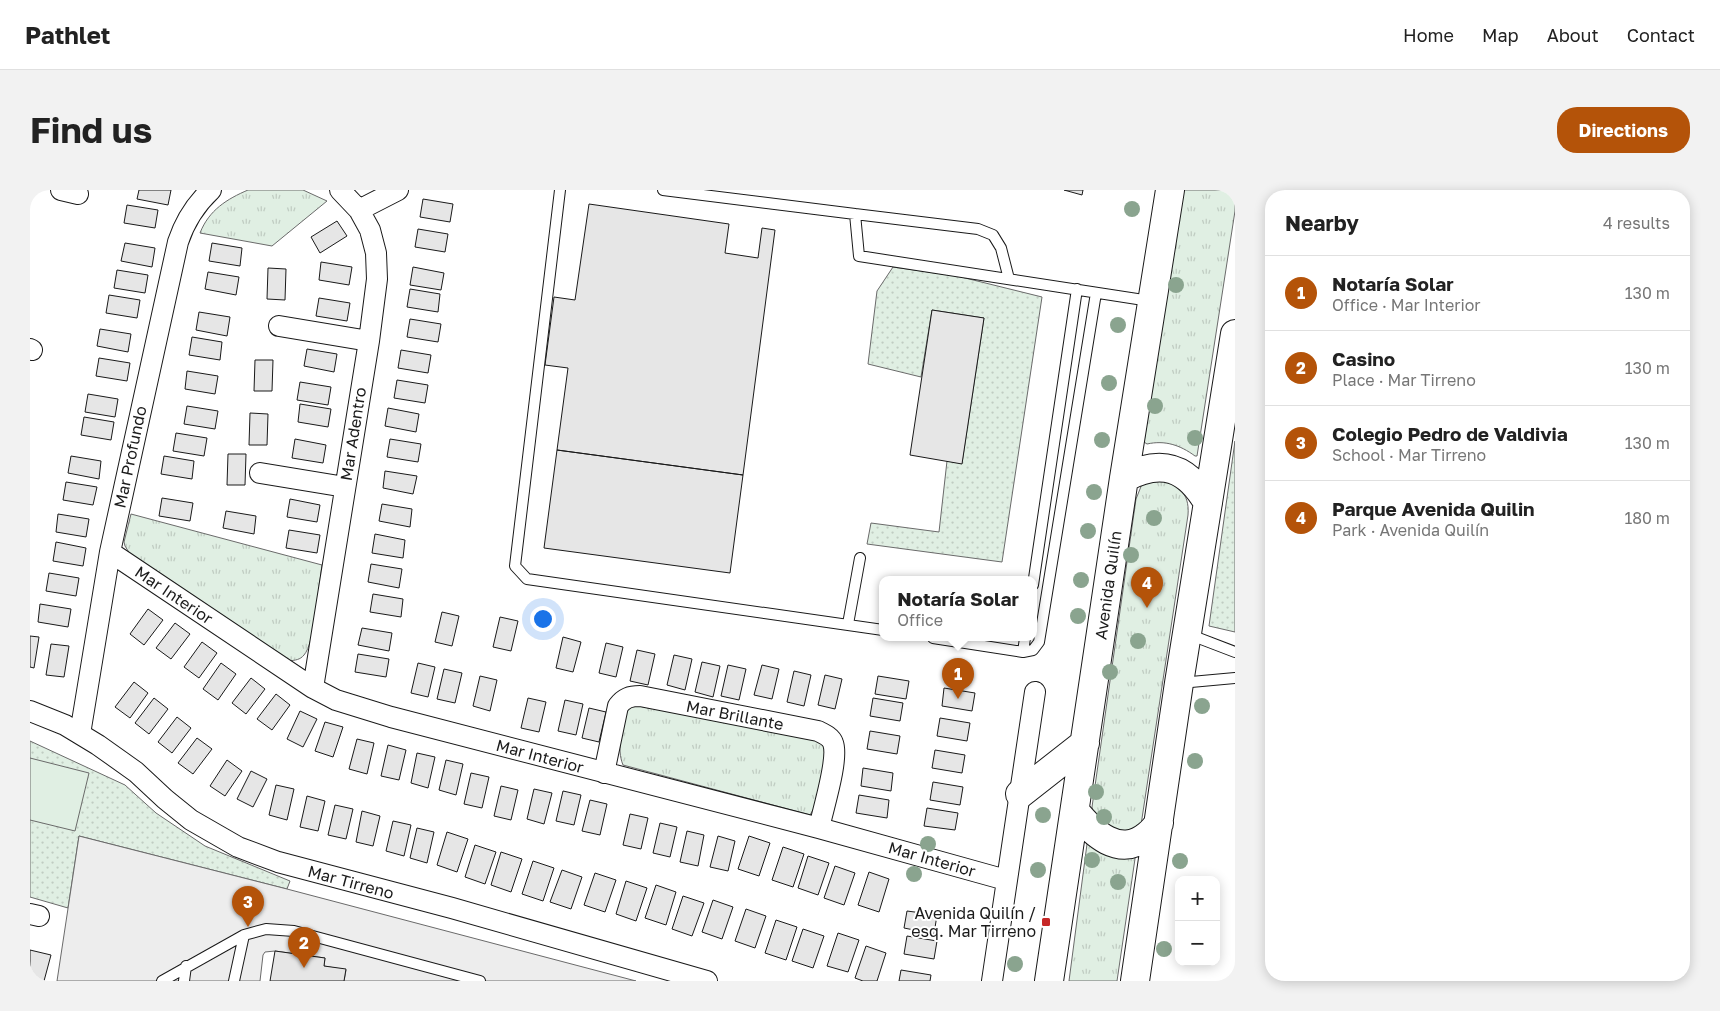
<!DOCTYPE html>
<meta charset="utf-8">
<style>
body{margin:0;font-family:"Golos Text",sans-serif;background:#f2f2f2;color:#222}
.controls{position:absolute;right:15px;bottom:15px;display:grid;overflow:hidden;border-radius:10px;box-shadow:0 2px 12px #0003}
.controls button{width:45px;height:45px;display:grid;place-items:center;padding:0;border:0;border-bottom:1px solid #e0e0e0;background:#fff;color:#222;font:25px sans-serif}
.you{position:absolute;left:512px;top:428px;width:18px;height:18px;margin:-12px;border:4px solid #fff;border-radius:50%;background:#1a73e8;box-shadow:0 0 0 8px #1a73e833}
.badge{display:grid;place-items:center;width:32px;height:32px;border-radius:50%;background:#b45309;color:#fff;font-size:16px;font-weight:700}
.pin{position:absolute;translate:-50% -41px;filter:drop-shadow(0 1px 2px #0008)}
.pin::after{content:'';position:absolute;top:26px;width:18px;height:15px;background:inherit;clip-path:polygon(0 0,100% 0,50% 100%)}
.popup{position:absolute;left:849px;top:386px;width:158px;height:65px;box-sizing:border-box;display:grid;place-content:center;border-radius:10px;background:#fff;filter:drop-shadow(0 1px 4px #0005);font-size:16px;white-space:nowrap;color:#767676}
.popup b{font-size:19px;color:#222}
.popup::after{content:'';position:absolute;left:50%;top:100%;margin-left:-10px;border:10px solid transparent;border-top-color:#fff}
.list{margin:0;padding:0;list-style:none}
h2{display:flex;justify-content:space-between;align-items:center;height:65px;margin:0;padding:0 20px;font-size:21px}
h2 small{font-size:16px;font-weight:400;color:#767676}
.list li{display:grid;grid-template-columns:32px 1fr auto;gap:15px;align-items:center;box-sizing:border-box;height:75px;padding:0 20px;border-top:1px solid #e0e0e0}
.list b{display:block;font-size:19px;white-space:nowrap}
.list p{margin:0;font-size:16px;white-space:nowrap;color:#767676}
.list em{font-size:16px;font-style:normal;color:#767676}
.map{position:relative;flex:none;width:1205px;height:791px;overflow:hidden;border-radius:20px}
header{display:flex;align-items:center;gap:30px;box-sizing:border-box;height:70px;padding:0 25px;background:#fff;border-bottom:1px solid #e0e0e0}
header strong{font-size:24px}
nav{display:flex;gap:28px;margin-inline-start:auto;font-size:18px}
.intro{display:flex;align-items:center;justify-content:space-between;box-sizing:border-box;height:120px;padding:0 30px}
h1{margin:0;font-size:35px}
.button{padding:12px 22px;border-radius:20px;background:#b45309;color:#fff;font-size:18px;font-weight:700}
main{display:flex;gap:30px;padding:0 30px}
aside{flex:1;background:#fff;border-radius:20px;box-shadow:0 2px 12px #0003}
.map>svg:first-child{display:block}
</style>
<header>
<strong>Pathlet</strong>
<nav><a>Home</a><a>Map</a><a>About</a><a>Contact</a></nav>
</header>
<div class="intro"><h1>Find us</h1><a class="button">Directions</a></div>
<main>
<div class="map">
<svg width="1205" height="791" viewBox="0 0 1205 791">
<defs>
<pattern id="grass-dots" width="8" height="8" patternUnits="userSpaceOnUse" patternTransform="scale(1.25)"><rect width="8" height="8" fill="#e0efe3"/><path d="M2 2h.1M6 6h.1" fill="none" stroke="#c0ccc2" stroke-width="1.8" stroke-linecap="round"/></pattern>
<pattern id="park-tufts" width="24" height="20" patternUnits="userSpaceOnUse" patternTransform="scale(1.25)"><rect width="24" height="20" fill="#e0efe3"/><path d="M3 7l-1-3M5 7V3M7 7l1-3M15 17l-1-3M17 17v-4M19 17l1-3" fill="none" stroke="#c0ccc2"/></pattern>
</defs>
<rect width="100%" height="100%" fill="#fff"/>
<path fill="url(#grass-dots)" stroke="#6a6a6a" d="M863 77 927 86 1012 107 972 372 837 354 841 333 909 342 917 271 932 273 954 128 902 120 891 187 838 174 847 101Z
M1205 251V442L1179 436Z
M0 551 95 595 126 623 175 656 260 691 257 699 49 646 38 718 0 707Z"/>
<path fill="url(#park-tufts)" stroke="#6a6a6a" d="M218 0H273L297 11 242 56 170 43C179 20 197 9 218 0Z
M1152 0H1205V21L1167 266H1165C1150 255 1135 250 1117 254L1114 252Z
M1128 287C1146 295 1160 301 1158 325L1111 635 1103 640 1085 644 1063 624 1062 617 1106 309 1112 294Z
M101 324 292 375C289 394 285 453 274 465 270 470 265 470 260 471L100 364 95 356 94 352Z
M603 515 782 547 793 555 797 568 788 611 780 625 593 575C586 558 593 539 596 522L599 517Z
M1060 652 1106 662 1087 791H1039L1057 654Z"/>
<path fill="#e0efe3" stroke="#6a6a6a" d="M0 568 59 583 45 641 0 630Z"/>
<path fill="#ededed" stroke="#6a6a6a" d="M49 646 257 699 606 791H314L316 780 294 776 295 768 245 761 235 762 233 765 230 791H27Z"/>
<path fill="#e6e6e6" stroke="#1a1a1a" d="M109 0H141L138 15 107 9Z
M1034 0H1053L1052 5Z
M393 9 423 14 420 32 390 27Z
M559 14 699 34 695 63 728 68 732 38 745 40 713 285 527 260 538 178 515 175 524 107 545 110Z
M97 15 128 20 125 38 94 33Z
M307 31 317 46 290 63 281 47Z
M388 39 418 44 415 62 385 57Z
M95 53 125 58 122 77 91 71Z
M182 53 212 58 210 76 179 71Z
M291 72 322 77 319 95 289 90Z
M383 77 414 83 411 100 380 95Z
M238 78 256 79 255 110 237 109Z
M87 80 118 85 115 103 84 98Z
M178 82 209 87 206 105 175 99Z
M380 99 410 104 408 122 377 117Z
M79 105 110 110 107 128 76 123Z
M289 108 320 113 317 131 286 126Z
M902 120 954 128 932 274 880 265Z
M169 122 200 127 197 146 166 140Z
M380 129 411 134 408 152 377 147Z
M70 139 101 144 98 162 67 156Z
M162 147 192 152 190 170 159 165Z
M277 159 307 164 304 182 274 176Z
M371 160 401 165 398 183 368 178Z
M69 168 100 173 97 191 66 186Z
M225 170H243L242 201H224Z
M157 181 188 186 185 204 155 199Z
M367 190 398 195 395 213 364 208Z
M270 192 301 197 298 215 267 210Z
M58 204 88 209 85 227 55 222Z
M270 214 301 219 298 237 268 232Z
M157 216 188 221 185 239 154 234Z
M358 218 389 224 386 242 355 236Z
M220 223 238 224 237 255H219Z
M54 227 84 232 81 250 51 245Z
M146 243 177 248 174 266 143 261Z
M265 249 296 255 293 273 262 268Z
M360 249 391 254 388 272 357 267Z
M527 260 713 285 700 383 514 358Z
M198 264H216L215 295H197Z
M41 266 71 271 69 289 38 283Z
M134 266 164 271 162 289 131 284Z
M355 281 387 286 383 304 353 298Z
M36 292 67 297 63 315 33 310Z
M132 308 163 313 160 331 129 326Z
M260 309 290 315 287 332 257 327Z
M352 314 382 319 380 337 349 331Z
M196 321 226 326 224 344 193 338Z
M28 324 59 329 56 347 26 342Z
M259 340 290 345 287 363 256 358Z
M345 344 375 350 373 368 342 363Z
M26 352 56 358 53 376 23 371Z
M341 374 372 379 369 398 338 392Z
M19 383 49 388 46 406 16 401Z
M343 404 373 409 371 427 340 422Z
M10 414 41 419 38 437 8 432Z
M118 419 133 430 114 455 100 444Z
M412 422 429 426 422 456 405 452Z
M470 427 488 431 481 461 463 457Z
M145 433 160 444 141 469 126 458Z
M332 438 362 443 359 461 328 455Z
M0 446 9 447 4 478 0 477Z
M533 447 551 452 543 482 526 478Z
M172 452 187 463 169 488 154 477Z
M576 453 593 457 586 487 569 483Z
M21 454 39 456 34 487 16 485Z
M607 460 625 464 618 495 600 491Z
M328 464 359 469 356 487 325 482Z
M644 465 662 469 655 500 637 495Z
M672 472 690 476 683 507 665 502Z
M191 473 206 484 188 510 173 499Z
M388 473 405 477 398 507 381 503Z
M698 475 716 479 709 510 691 506Z
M732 475 749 479 742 509 724 505Z
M414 479 432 483 425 513 407 509Z
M764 481 781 485 774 516 757 512Z
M795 485 812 489 805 519 788 515Z
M450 486 467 490 460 521 443 516Z
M848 486 879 491 876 509 845 504Z
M221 488 235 499 216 524 202 513Z
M104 492 118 503 100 528 85 517Z
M914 498 945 503 942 521 912 516Z
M246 504 260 515 242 540 227 529Z
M124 508 138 519 119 544 105 533Z
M498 508 516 512 509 542 491 538Z
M843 508 873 513 870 531 840 526Z
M535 510 553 514 546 545 528 541Z
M559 518 576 522 569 552 552 548Z
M270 521 287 529 273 557 257 549Z
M147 527 161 538 142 563 128 552Z
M910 528 940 533 937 551 907 546Z
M295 532 313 537 303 567 285 561Z
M840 541 870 546 867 564 837 559Z
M167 548 182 559 163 584 148 573Z
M327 549 344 553 337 584 319 579Z
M358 555 376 560 369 590 351 586Z
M905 560 935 565 932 583 902 578Z
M387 563 405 567 398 598 381 593Z
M197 570 212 581 195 606 180 596Z
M416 570 433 574 426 605 409 600Z
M833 578 863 583 861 601 831 596Z
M221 581 237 589 223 617 207 609Z
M441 583 459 587 452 618 434 614Z
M903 592 933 597 930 615 900 610Z
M246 595 264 599 257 630 239 625Z
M471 596 488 600 481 630 464 626Z
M504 599 522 603 514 634 497 629Z
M533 601 551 605 544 635 526 631Z
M829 605 859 610 857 628 826 623Z
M277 606 295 611 288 641 270 637Z
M560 610 577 614 570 645 552 641Z
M305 615 323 619 316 649 298 645Z
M897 618 928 623 925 640 894 636Z
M332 621 350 626 343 656 326 652Z
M600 624 618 628 611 659 593 655Z
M363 631 381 635 374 666 356 661Z
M630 633 647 637 640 667 623 663Z
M387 638 404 642 397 673 380 668Z
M657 641 674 645 668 676 650 672Z
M417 642 438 649 427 682 407 675Z
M688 646 705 651 698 681 680 677Z
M719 646 740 653 729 686 708 679Z
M445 655 466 662 455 694 435 687Z
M753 657 774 664 763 697 742 690Z
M471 662 492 669 481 702 461 695Z
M778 666 799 673 788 705 768 698Z
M503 671 524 678 513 711 492 704Z
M805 676 825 683 814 715 794 708Z
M532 680 552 687 541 719 520 712Z
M839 682 859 689 849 722 828 715Z
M565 683 586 690 575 722 554 715Z
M596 691 617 698 606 731 586 724Z
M626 695 646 702 636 735 615 728Z
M653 706 674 713 662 746 642 739Z
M683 710 703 717 692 749 672 742Z
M716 719 736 726 725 758 705 751Z
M877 721 907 725 904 744 874 738Z
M746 730 767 737 756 770 735 763Z
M773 739 794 746 783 778 762 771Z
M808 743 829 750 818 782 797 776Z
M877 746 907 751 904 769 874 764Z
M836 756 856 763 847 791H833L825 788Z
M0 760 21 765 14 791 0 788Z
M245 761 295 768 294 776 316 779 314 791H240Z
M871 780 901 785 900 791H869Z"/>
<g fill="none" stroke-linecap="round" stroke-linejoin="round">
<defs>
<path id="lane" d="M530 0 485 376 497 389 853 440
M633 0 825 24 829 66 1120 111
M825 24 948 39 963 45 971 58 979 89
M1003 395 1047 99
M818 434 830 368
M1158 444 1205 462
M903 448 993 462 1003 460 1009 452 1066 103
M993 462 995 448
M1150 493 1205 488
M132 791 214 745 236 739 264 741 450 791
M154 791 156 776
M204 791 214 745"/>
<path id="street" d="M31 0 48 4
M329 20 368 0
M249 136 339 151
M0 159 2 160
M230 283 315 297
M80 362 283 498 306 510 361 527 789 638 976 690
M283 498 339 151 347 89 346 63 340 40 329 20 310 0
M0 521 35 535 68 555 106 582 135 609 161 630 208 657 248 672 422 718 677 791
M50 544 80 362 148 52C155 31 165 15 181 0
M574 583 588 516C594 508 600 506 610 506L788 541C794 544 801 547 803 553 809 569 793 619 789 638
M0 724 9 726
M962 791 1005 502"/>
<path id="secondary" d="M1094 288C1132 268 1157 277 1178 313
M990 604 1055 553
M1045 621C1063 643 1089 669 1118 645 1122 642 1126 637 1129 633
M1019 791 1094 288 1140 0
M1105 791 1149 493 1205 144"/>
</defs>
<use href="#lane" stroke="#1a1a1a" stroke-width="12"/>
<use href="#street" stroke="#1a1a1a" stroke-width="22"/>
<use href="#secondary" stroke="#1a1a1a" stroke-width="30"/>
<use href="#lane" stroke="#fff" stroke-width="10"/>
<use href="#street" stroke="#fff" stroke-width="20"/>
<use href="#secondary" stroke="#fff" stroke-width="28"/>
</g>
<g fill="#8aa48f">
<circle cx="1102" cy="19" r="8"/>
<circle cx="1146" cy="95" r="8"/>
<circle cx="1088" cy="135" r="8"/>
<circle cx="1079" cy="193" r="8"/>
<circle cx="1125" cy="216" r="8"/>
<circle cx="1165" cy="248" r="8"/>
<circle cx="1072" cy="250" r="8"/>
<circle cx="1064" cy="302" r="8"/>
<circle cx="1124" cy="328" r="8"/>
<circle cx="1058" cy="341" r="8"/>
<circle cx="1101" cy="365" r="8"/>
<circle cx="1051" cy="390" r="8"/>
<circle cx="1120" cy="390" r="8"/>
<circle cx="1048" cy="426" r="8"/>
<circle cx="1108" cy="451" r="8"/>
<circle cx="1080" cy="482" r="8"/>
<circle cx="1172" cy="516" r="8"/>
<circle cx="1165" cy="571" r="8"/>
<circle cx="1066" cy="602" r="8"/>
<circle cx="1013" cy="625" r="8"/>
<circle cx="1074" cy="627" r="8"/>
<circle cx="898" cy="654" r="8"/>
<circle cx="1062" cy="670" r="8"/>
<circle cx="1150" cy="671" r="8"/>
<circle cx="1008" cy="680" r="8"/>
<circle cx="884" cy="684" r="8"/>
<circle cx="1088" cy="692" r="8"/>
<circle cx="1134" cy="759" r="8"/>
<circle cx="985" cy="774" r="8"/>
</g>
<rect fill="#c62828" stroke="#fff" stroke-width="2" x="1011" y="727" width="10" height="10" rx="2.5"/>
<g text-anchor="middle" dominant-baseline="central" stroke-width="4" stroke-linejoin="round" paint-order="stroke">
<g font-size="16" fill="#1a1a1a" stroke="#fff">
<text transform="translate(323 244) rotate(-81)">Mar Adentro</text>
<text transform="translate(100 267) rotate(-78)">Mar Profundo</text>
<text transform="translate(1078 395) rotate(-82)">Avenida Quilín</text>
<text transform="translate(144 405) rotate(34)">Mar Interior</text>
<text transform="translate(705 525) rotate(11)">Mar Brillante</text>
<text transform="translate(510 566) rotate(15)">Mar Interior</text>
<text transform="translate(902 669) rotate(16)">Mar Interior</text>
<text transform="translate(321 692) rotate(15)">Mar Tirreno</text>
</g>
<g font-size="16" fill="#1a1a1a" stroke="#fff" text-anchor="end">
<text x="1006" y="723">Avenida Quilín /<tspan x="1006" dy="18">esq. Mar Tirreno</tspan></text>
</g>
</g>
</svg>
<div class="controls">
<button>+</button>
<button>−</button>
</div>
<div class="you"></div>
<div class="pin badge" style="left:928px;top:509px">1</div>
<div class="popup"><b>Notaría Solar</b>Office</div>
<div class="pin badge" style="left:274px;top:778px">2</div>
<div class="pin badge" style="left:218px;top:737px">3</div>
<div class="pin badge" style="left:1117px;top:418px">4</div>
</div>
<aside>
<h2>Nearby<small>4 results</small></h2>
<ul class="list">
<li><span class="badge">1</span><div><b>Notaría Solar</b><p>Office · Mar Interior</p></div><em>130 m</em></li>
<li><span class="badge">2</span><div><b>Casino</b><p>Place · Mar Tirreno</p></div><em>130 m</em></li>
<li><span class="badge">3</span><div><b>Colegio Pedro de Valdivia</b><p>School · Mar Tirreno</p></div><em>130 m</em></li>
<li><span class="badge">4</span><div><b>Parque Avenida Quilin</b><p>Park · Avenida Quilín</p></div><em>180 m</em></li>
</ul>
</aside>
</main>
